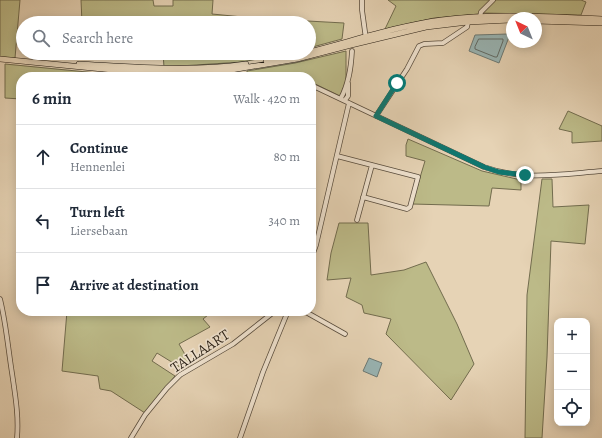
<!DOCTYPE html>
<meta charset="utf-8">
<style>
body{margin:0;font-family:Alegreya,serif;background:#f2f2f3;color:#1f2937}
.controls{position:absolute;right:12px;bottom:12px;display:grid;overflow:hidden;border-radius:8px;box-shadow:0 2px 10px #0003}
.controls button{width:36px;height:36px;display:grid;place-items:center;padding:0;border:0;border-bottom:1px solid #e0e1e3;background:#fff;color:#1f2937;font:20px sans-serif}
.compass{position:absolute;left:506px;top:12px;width:36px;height:36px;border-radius:50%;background:#fff;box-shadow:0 2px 10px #0003;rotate:317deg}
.stop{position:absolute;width:12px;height:12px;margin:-9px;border:3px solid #0f766e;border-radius:50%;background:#fff}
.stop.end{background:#0f766e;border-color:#fff;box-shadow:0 1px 4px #0008}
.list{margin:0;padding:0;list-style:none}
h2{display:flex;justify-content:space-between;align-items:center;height:52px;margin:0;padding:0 16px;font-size:17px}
h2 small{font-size:13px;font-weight:400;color:#747a83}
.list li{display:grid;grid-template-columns:26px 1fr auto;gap:12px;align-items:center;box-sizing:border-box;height:64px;padding:0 16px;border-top:1px solid #e0e1e3}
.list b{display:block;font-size:15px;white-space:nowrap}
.list p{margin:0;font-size:13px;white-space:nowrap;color:#747a83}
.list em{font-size:13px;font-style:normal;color:#747a83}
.icon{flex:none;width:22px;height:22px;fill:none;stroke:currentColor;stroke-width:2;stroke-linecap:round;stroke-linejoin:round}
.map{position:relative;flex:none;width:602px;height:438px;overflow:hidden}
.search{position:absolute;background:#fff;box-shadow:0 2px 10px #0003;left:16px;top:16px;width:300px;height:44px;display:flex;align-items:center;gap:10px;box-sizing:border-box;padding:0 14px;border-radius:22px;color:#747a83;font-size:15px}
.panel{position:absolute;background:#fff;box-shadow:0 2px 10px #0003;left:16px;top:72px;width:300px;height:244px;border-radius:16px}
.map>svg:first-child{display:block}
</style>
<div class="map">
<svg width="602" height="438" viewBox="0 0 602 438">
<rect width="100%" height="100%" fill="#e6d3b5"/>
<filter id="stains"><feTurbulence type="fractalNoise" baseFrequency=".005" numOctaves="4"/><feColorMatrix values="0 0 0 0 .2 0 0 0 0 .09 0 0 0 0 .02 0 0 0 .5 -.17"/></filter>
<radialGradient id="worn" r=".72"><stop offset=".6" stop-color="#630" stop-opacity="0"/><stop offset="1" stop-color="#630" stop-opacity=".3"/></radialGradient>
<path fill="#bcba88" stroke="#726c4e" d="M0 0H20L15 58 0 57Z
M81 0H153L154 6H173V0H213L212 14 253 18 344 23 342 39 309 48V23H82Z
M388 0H490L479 14 434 18 385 29 396 6Z
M495 0H581L586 2 581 15 482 13Z
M346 51V82L340 96 311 82V77L247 75V71L295 63Z
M163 53H288L242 62 164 67Z
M5 64 138 77H21V99L5 98Z
M568 111 602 126V141L572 143V132L559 129Z
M408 139 482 171 521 180V190L492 188 489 206 412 204 425 161 406 156V145Z
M542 179H552L553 207 589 205 585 244 551 241 547 357 542 438H525L527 295Z
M339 223H368L371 275 404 270 426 262 457 324 474 364 451 400 386 334 391 319 364 313 362 305 346 297 351 278 327 280 331 253Z
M67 311H213L203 319 210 327 179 344 191 365 183 369 157 353 152 361 175 376 145 413 111 391 100 389 98 376 62 371Z"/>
<path fill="#99b6b6" stroke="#6c7a76" d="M508 34 509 37 499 63 469 51 475 35Z
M369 358 382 363 377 377 363 371Z"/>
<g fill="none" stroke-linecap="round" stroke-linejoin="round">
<path stroke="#606a66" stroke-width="1" d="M479 39H503V41L497 57H495L475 49V47Z"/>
<defs>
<path id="minor" d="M362 0V10L366 39
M480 17 481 12 493 0
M231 68 234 77
M311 85 484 167C522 181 562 174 602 171
M341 98C349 83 351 68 352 51
M345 100 348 96V83
M376 116 407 69 419 46 424 44 443 43 467 27 468 22
M337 156 418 177 410 207 407 209 363 197
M357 220 372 165
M311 259 316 245 349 103
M0 299C6 323 8 348 12 373 15 394 19 416 17 438
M304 311 345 334
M131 438 145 415 167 388 180 375 233 344 275 311
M240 438 263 372 288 311"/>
<path id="major" d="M536 21 602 23
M309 52C353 41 397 26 442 20 495 13 549 17 602 19
M0 59 134 72H206L231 70 297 59 351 45 426 27 468 22 512 20
M266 61 304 53
M79 64C135 67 190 72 246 64"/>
</defs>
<use href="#minor" stroke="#584c3d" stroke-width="5.5"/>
<use href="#major" stroke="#281f15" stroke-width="6"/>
<use href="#minor" stroke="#efe2cf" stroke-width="4"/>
<use href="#major" stroke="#e6d3b5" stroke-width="5"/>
</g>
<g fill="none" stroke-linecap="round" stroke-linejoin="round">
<path stroke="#0f766e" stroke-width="5" d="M397 83 376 116 484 167 499 172 525 175"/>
</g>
<g text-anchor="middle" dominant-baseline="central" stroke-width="3.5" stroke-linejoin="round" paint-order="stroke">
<g font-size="15" fill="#281f15" stroke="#efe2cf">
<text transform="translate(200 351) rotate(-33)">TALLAART</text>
</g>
</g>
<rect width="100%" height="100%" filter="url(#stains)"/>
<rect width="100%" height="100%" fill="url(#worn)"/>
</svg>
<div class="controls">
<button>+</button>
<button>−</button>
<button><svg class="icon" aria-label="locate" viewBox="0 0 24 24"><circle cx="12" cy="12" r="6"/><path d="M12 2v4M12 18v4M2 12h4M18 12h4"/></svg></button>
</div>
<svg class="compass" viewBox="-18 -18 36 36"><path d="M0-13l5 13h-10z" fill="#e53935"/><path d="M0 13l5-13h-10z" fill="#747a83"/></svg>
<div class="stop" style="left:397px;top:83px"></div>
<div class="stop end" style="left:525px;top:175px"></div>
<div class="search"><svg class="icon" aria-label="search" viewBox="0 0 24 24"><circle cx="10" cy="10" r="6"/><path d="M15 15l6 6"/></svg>Search here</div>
<section class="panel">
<h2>6 min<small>Walk · 420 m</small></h2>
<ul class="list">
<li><svg class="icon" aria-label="ahead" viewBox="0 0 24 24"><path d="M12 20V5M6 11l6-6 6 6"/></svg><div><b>Continue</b><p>Hennenlei</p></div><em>80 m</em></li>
<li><svg class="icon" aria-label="left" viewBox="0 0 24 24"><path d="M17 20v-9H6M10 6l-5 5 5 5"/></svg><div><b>Turn left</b><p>Liersebaan</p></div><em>340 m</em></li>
<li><svg class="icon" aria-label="arrive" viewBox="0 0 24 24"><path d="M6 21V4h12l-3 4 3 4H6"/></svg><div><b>Arrive at destination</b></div></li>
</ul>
</section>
</div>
